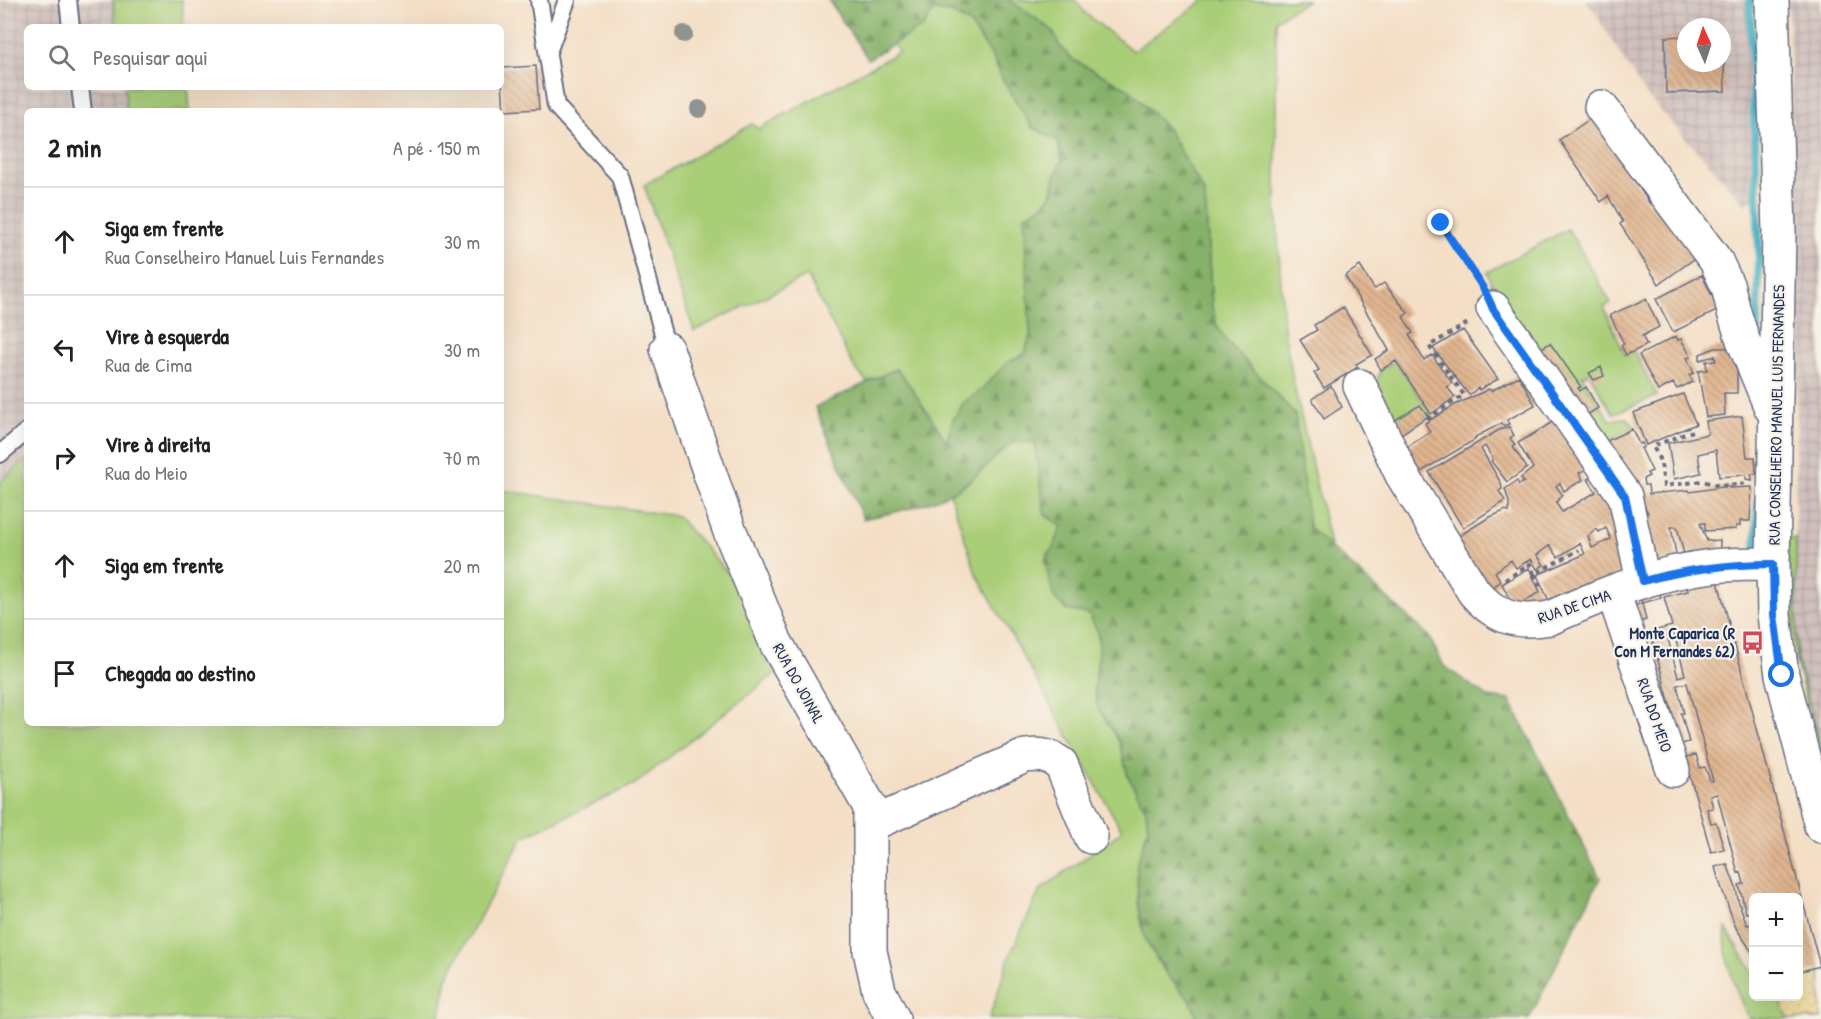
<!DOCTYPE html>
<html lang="pt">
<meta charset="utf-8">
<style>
body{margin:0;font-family:"Patrick Hand",sans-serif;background:#f6f6f6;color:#222}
.controls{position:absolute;right:18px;bottom:18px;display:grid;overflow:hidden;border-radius:9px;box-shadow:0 6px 24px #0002}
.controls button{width:54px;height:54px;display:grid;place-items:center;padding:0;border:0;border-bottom:2px solid #e0e0e0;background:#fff;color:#222;font:30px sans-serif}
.compass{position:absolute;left:1677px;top:18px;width:54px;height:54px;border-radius:50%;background:#fff;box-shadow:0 6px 24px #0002;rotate:357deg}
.stop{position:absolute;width:18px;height:18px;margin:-14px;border:4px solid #1a73e8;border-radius:50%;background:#fff}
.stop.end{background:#1a73e8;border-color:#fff;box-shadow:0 2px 6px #0008}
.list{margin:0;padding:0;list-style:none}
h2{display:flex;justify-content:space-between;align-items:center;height:78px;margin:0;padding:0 24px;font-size:26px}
h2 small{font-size:20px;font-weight:400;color:#767676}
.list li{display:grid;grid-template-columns:39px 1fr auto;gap:18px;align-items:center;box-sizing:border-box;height:108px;padding:0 24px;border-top:2px solid #e0e0e0}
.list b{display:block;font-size:22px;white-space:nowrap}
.list p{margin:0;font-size:20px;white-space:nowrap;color:#767676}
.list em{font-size:20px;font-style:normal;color:#767676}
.icon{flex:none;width:33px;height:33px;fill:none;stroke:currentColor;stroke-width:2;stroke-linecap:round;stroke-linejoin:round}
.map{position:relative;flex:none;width:1821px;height:1019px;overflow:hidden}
.search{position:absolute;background:#fff;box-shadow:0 6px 24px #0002;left:24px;top:24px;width:480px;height:66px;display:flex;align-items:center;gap:15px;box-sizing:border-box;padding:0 21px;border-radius:9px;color:#767676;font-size:22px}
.panel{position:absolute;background:#fff;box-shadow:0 6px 24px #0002;left:24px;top:108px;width:480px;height:618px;border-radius:9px}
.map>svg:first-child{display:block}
</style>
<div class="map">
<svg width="1821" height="1019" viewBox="0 0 1821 1019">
<defs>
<pattern id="industrial-grid" width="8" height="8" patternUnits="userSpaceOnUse" patternTransform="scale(1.5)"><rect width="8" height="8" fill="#d0c0bc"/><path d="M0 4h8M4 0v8" fill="none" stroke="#b2a5a4"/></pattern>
<pattern id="forest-firs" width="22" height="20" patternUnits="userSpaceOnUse" patternTransform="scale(1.5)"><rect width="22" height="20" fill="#86b168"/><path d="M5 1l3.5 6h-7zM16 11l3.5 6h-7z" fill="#6d9059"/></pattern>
<pattern id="sand-dots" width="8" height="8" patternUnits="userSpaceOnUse" patternTransform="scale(1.5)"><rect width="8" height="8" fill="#eeda9e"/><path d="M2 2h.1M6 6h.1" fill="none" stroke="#ccbb8a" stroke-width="1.8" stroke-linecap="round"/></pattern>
<pattern id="building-back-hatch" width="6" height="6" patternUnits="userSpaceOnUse" patternTransform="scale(1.5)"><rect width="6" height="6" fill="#e2b690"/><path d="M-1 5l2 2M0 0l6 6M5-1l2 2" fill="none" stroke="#b69479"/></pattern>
</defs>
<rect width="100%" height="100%" fill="#f7f3e8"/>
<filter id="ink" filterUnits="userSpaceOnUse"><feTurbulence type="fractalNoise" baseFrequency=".0167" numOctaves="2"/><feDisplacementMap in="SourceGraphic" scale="12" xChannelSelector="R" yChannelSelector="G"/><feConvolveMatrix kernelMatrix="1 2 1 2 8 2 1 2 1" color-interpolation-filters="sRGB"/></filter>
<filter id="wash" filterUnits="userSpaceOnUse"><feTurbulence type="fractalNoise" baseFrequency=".008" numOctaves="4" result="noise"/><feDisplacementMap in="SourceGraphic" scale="24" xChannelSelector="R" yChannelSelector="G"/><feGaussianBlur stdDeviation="1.35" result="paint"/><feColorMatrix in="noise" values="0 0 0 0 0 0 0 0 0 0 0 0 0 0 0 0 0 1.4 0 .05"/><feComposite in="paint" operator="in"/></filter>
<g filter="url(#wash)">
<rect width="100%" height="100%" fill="#f4dfc6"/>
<path fill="url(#industrial-grid)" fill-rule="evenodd" d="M0 0H113L116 27H27V87H125L126 100V111H27V459L0 482Z
M1587 0H1752L1759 192 1746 205 1643 91ZM1686 27H1722V63H1686Z
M1788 0H1821V745L1797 659 1795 520 1799 297Z"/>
<path fill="#a9ce77" stroke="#627e6a" stroke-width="1.5" d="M113 0H182L184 27H116Z
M1009 0H1075L1086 14 1133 51 1204 0H1307L1276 20V207L1284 330 1294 385 1331 549 1309 528 1295 414 1226 341 1217 326 1212 308 1206 210 1129 89 1073 60 1061 48 1052 30Z
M933 11 952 13 970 24 992 56 1000 75 1032 127 1058 141 1062 160 1055 176 1052 194 1040 207 1030 335 1025 354 1008 362 979 392 964 403 952 421 947 443 908 383 897 369 867 382 854 367 807 276 694 331 644 185 752 124 758 129 899 52 892 44 924 26Z
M125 87H188L190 111H126Z
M1568 229 1611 303 1604 307 1625 355 1634 351 1657 396 1613 414 1589 373 1582 376 1610 420C1624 418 1628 414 1635 428L1596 446 1499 304 1487 272Z
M1396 361 1431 414 1395 438 1376 382 1381 370Z
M1035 441 1045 515 1062 526 1055 544 1045 560 1066 610 1089 614 1098 632 1099 651 1094 688 1098 708 1119 741 1128 776 1146 810 1148 829 1137 864 1138 902 1145 939 1165 972 1192 1003 1197 1019H989L1010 955 1040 890 1122 831 976 573 950 494 966 484 1011 443Z
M27 459V723H501V490L677 516 800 654 635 784 523 837 447 978 439 1019H0V482Z
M1787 538 1796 539 1797 659 1821 745V759L1795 658Z
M1726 928 1753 973 1754 996 1778 997 1789 1019H1749C1736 992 1722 958 1726 928Z"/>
<path fill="url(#forest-firs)" stroke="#507063" stroke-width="1.5" d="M828 0H1009L1052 30 1061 48 1073 60 1129 89 1167 128 1204 192 1206 210 1212 308 1217 326 1226 341 1295 414 1309 528 1428 635 1444 666 1488 697 1510 700 1600 878 1529 1019H1197L1192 1003 1165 972 1145 939 1138 902 1137 863 1148 829 1146 810 1128 776 1119 741 1098 708 1094 688 1099 651 1098 632 1089 614 1066 610 1053 596 1045 560 1055 544 1062 526 1045 515 1035 442 1011 443C996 456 982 472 965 484 938 504 896 512 863 519L815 407 896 369 908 383 947 442 952 421 964 402 979 392 1008 362 1025 354 1030 335 1024 216 1040 207 1052 194 1055 176 1062 160 1058 141 1032 127 1000 75 992 56 970 24 952 13 933 11 924 26 868 59Z"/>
<path fill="url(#sand-dots)" stroke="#84847e" stroke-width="1.5" d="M1820 966 1821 1019H1789L1778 997 1798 996 1799 972Z"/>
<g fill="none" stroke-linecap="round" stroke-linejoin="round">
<path stroke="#44b0c2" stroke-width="8" d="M1750 0 1759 249 1757 340
M1756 554 1758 499"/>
</g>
<g id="blocks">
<path fill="url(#building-back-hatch)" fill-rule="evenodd" d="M1686 36V63H1724L1725 91 1666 93 1665 37Z
M536 66 539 109 504 111 501 68Z
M1593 117 1650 204 1654 202 1694 259 1659 284 1620 224 1623 222 1608 196 1601 202 1559 140Z
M1360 266 1373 287 1375 289 1384 283 1408 313 1403 317 1413 333 1409 335 1424 360 1432 355 1452 383 1447 387 1455 397 1431 414 1396 361 1381 370 1375 359 1389 350 1345 276Z
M1702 275 1719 310 1673 332 1656 299Z
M1646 299 1659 327 1642 336 1647 345 1626 355 1621 345 1624 344 1610 315Z
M1343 307 1372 355 1356 364 1358 367 1324 388 1314 373 1319 370 1300 340 1317 330 1314 325Z
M1463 330 1498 379 1479 390 1478 388 1469 395 1433 348Z
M1676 336 1678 340 1681 339 1691 357 1687 358 1694 373 1689 375 1693 382 1677 389 1673 383 1658 391 1639 355Z
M1550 343 1581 387 1578 388 1580 391 1586 387 1598 408 1578 421 1533 353Z
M1715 348H1737V393H1724L1725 415 1706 417 1698 371 1707 370 1706 361H1716L1715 356 1700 360V354Z
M1601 367 1604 376 1594 380 1589 373Z
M1519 376 1535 405 1507 420 1509 424 1504 426 1502 423 1475 437 1476 439 1414 476 1404 449 1430 432 1425 423 1455 405 1489 389 1491 391Z
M1331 386 1342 407 1324 419 1312 399Z
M1683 394 1696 424 1646 445 1633 413Z
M1420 405 1428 416 1395 438 1390 423Z
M1742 416 1747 457H1755L1756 474H1751L1752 480 1746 479V475L1719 477 1716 450 1698 454 1701 473 1674 479 1668 443 1708 434 1706 421Z
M1561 417 1594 466 1579 473 1583 480 1564 491 1560 483 1556 486 1562 494 1556 503 1562 512 1596 492 1588 479 1600 473 1635 567 1549 601 1537 575 1585 554 1580 543 1558 557 1550 545 1537 555 1544 565 1537 569 1531 559 1516 568 1511 560 1495 572 1501 581 1487 592 1451 541 1488 518 1506 510 1509 512V502L1505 489 1517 481 1519 485 1524 482 1521 478 1533 468 1518 443ZM1606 528 1611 539 1592 548 1588 536 1597 529 1599 532Z
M1509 427 1514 435 1510 438 1515 445 1513 447 1527 468 1507 482 1491 461 1493 459 1485 446 1481 449 1501 483 1502 489 1499 491 1505 501 1463 528 1429 472 1499 430Z
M1632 429 1639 444 1642 443 1644 447 1641 448 1652 471 1647 473 1649 476 1643 479 1644 485H1648L1649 494 1689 490 1690 492 1729 486V488L1752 487 1750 521H1740V526H1736V529L1705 531V523H1700L1707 541 1720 540V551L1708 550 1684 554 1677 527H1671L1677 559 1644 564 1635 516 1648 513 1638 492 1596 446Z
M1529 568 1540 592 1514 607 1502 584Z
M1717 578 1820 966 1798 972V897H1754V917L1751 912 1746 913 1739 885 1744 884 1741 872 1738 873 1717 794 1710 796 1713 808 1707 809 1711 823 1716 822 1724 849 1711 852 1685 758 1696 754 1700 768 1705 767 1710 781H1713L1687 683 1677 685 1684 713H1681L1689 742 1681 744 1650 632 1672 626 1664 597 1688 591 1687 587ZM1674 633 1685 675 1678 677 1667 635Z
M1659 588 1661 598 1642 603 1646 620 1636 623 1631 607 1642 603 1638 593Z
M1727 864 1736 888 1738 900 1747 925 1754 924V955L1736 928 1718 878 1715 867Z"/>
</g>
</g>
<g filter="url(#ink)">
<use href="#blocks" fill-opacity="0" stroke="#676d82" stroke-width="1.5"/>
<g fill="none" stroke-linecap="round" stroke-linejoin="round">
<defs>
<path id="lane" d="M68 0 71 27
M539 0 556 106 620 176 667 349
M548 52 567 0
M80 87 83 111
M0 454 27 431"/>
<path id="street" d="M1772 0 1779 232 1773 564 1774 615 1782 675 1821 826
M1601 107 1716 261 1728 287 1734 312 1743 340 1771 408
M1493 308 1625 496 1643 581
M667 349 729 529 776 643 870 807V951L879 991 893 1019
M1360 386 1401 473 1474 592C1496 618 1517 624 1550 618 1601 595 1656 572 1713 566 1733 564 1753 564 1773 564
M1613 592 1673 770
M872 824 1025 756C1040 754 1049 755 1061 764L1091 837"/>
</defs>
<use href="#lane" stroke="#676d82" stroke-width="20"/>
<use href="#street" stroke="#676d82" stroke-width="36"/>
<path stroke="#676d82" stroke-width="4" stroke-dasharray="4.5 4.5" stroke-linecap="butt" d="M501 197H504
M1441 223 1456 250 1479 283
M1427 419 1464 395 1429 346 1468 323
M1693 431 1653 446 1661 463 1664 486 1703 481 1719 486 1746 483
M1534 574 1541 589
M1505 580 1530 564 1534 574 1579 550"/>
<use href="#lane" stroke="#fff" stroke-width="16"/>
<use href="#street" stroke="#fff" stroke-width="33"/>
</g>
<g fill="#909490">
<circle cx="684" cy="34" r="9"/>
<circle cx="699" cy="109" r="9"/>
</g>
</g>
<g fill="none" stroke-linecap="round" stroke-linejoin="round" filter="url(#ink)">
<path stroke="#1a73e8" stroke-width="8" d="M1441 223C1457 251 1482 280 1493 309L1625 496 1643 581C1687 569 1727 564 1773 564L1774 615 1782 675"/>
</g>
<defs>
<symbol id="bus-bare" viewBox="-9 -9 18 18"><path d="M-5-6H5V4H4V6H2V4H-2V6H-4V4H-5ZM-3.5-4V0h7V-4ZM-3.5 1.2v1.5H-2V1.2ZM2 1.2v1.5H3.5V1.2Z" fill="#d1495b" stroke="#f7f3e8" stroke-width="2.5" paint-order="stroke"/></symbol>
</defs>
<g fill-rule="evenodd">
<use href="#bus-bare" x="1736" y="626" width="33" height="33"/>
</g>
<g text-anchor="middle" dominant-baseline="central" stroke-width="4.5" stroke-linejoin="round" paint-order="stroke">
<g font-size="16" fill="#1b2f5e" stroke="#f7f3e8">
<text transform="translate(1776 415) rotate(-89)">RUA CONSELHEIRO MANUEL LUIS FERNANDES</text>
<text transform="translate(1574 606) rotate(-19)">RUA DE CIMA</text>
<text transform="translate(799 683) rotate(61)">RUA DO JOINAL</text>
<text transform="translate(1655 715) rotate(71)">RUA DO MEIO</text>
</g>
<g font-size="16" font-weight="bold" fill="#1b2f5e" stroke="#f7f3e8" text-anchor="end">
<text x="1735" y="633">Monte Caparica (R<tspan x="1735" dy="18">Con M Fernandes 62)</tspan></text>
</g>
</g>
</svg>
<div class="controls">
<button>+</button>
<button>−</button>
</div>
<svg class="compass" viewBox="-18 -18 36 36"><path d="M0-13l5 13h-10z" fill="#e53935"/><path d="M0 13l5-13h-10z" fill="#767676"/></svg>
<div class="stop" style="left:1782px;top:675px"></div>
<div class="stop end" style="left:1441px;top:223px"></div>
<div class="search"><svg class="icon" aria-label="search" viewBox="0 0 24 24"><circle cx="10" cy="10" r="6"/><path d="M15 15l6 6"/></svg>Pesquisar aqui</div>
<section class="panel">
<h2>2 min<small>A pé · 150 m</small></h2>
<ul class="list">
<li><svg class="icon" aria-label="ahead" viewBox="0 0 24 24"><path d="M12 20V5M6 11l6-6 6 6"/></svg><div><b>Siga em frente</b><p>Rua Conselheiro Manuel Luis Fernandes</p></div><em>30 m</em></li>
<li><svg class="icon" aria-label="left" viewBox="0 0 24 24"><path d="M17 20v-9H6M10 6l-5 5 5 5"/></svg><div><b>Vire à esquerda</b><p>Rua de Cima</p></div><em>30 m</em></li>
<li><svg class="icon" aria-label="right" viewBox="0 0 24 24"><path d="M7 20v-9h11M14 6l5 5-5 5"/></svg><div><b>Vire à direita</b><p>Rua do Meio</p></div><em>70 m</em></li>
<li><svg class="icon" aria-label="ahead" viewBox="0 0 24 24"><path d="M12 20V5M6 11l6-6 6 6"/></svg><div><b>Siga em frente</b></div><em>20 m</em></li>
<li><svg class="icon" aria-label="arrive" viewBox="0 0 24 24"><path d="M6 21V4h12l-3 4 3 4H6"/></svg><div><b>Chegada ao destino</b></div></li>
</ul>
</section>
</div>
